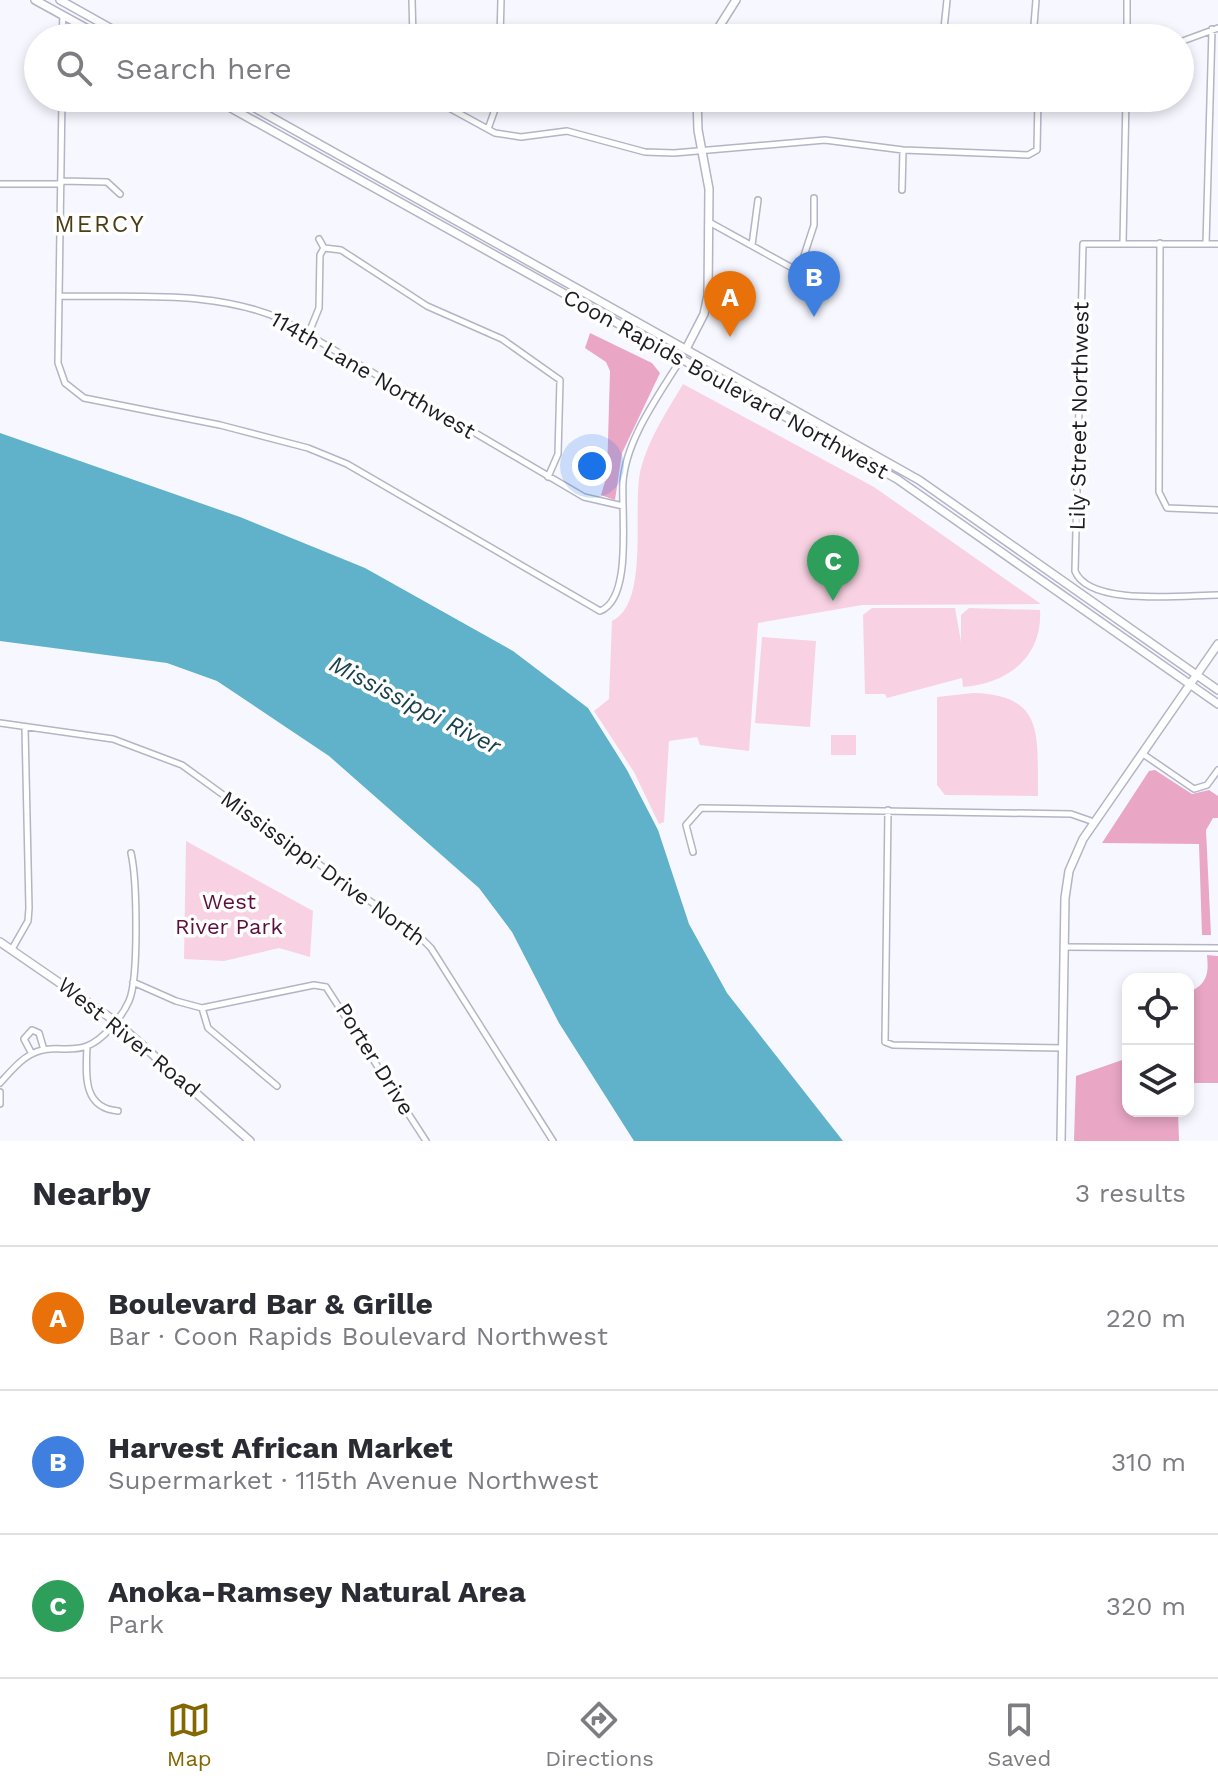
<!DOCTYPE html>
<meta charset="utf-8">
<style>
body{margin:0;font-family:"Work Sans",sans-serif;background:#f2f2f3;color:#2b2b33}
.controls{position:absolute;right:24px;bottom:24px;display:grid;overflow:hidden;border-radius:16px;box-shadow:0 4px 12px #0003}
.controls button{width:72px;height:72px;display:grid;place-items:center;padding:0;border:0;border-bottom:2px solid #e1e1e2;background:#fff;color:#2b2b33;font:40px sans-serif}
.you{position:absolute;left:592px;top:466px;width:28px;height:28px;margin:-20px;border:6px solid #fff;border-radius:50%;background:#1a73e8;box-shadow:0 0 0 12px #1a73e833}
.badge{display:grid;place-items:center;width:52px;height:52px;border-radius:50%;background:#846700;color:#fff;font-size:26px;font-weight:700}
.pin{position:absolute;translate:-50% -66px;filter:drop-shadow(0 2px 4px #0008)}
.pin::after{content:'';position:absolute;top:42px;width:28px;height:24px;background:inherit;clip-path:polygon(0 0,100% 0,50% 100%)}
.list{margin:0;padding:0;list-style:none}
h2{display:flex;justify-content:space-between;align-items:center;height:104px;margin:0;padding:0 32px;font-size:34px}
h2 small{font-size:26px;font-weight:400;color:#7c7c81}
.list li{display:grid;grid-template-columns:52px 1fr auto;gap:24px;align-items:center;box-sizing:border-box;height:144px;padding:0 32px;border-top:2px solid #e1e1e2}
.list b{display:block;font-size:30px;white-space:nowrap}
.list p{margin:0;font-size:26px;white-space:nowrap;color:#7c7c81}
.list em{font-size:26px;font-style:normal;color:#7c7c81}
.icon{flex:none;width:44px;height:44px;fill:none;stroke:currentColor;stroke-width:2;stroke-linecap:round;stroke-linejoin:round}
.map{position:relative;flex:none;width:1218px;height:1141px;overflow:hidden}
.search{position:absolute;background:#fff;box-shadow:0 4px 12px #0003;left:24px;right:24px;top:24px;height:88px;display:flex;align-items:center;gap:20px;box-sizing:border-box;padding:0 28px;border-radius:44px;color:#7c7c81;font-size:30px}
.sheet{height:536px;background:#fff}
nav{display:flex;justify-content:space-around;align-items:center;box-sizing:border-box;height:112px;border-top:2px solid #e1e1e2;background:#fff;font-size:22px;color:#7c7c81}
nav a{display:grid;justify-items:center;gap:4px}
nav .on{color:#846700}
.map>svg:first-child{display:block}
</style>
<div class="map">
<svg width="1218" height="1141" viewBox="0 0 1218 1141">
<rect width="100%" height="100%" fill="#f7f7ff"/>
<path fill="#f8d2e2" d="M683 384 874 487 1041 604 862 605 758 623 749 751 700 745 697 737 669 741 664 822 659 824 634 772 594 711 609 699 612 621C651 603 631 504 641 468 649 438 667 411 683 384Z
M872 608H955L961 642V615L969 608 1040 610C1043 657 1007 684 963 687L962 678 887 698 885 694H865L863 615Z
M762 637 816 641 810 727 755 723Z
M973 693C1046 695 1037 736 1038 796L945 795 937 785V697Z
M831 735H856V755H831Z
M186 841 313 911 310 957 279 948 224 961 184 959Z"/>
<path fill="#e9a7c5" d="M590 333 652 363 660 373 622 453 615 500 601 495 607 475 610 371 606 362 585 348Z
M1155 770 1192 794 1209 790 1218 796V818H1213L1206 830 1211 935H1202L1199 844 1102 843 1149 771Z
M1207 955 1218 956V1083H1188V993C1207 984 1209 975 1207 955Z
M1128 1058V1111H1178L1179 1141H1074L1076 1076Z"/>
<path fill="#5fb2c9" d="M0 433 240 517 365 568 513 651 588 708 627 770 658 830 689 924 727 993 843 1141H634L559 1023 512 932 479 888 329 756 217 681 167 663 0 641Z"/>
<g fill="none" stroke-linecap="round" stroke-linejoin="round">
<defs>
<path id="street" d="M412 0 413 38
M62 38 63 15
M500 38 501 0
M943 38 947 0
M1033 38 1036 0
M1127 38V0
M1180 42 1218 28
M62 98 58 363 65 383 84 398 220 425 308 448 347 464 600 611C633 599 621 512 623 482 626 439 659 395 681 359
M431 98 495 133 521 137 567 131 645 152 674 153 825 140 903 150 1028 155 1037 150 1038 98
M488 129 499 98
M61 181 107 182 120 194
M0 184H61
M902 190 903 150
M709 222 814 280
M319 239 324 248
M1123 243 1126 98
M1160 243 1159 492 1167 508 1218 510
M1206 244 1212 29
M1218 244H1083L1075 571C1089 607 1185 595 1218 595
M752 245 758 200
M324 248 341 250 427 306 502 339 560 380 558 454 548 477
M799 271 814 225V198
M59 296C134 298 214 289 283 320L584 497 623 506
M308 335 319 308 320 255 324 248
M0 723 113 739 182 765 421 938 431 948 553 1141
M1143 754 1194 789 1207 785 1218 770
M888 810 885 1042 893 1045 1062 1048
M693 852 686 825 701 808 1071 814 1094 822
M1064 947 1218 948
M12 949 28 921 29 908 25 728
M133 982 176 1001 202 1008 314 985 326 987 426 1141
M202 1008 208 1028 277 1086
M87 1046C86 1074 82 1108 118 1111
M32 1054 24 1039 32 1030 39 1033 44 1050
M0 1083C14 1068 27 1050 50 1049 62 1048 75 1051 87 1046 103 1040 122 1017 129 1001 139 978 137 879 131 853
M0 1092V1104"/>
<path id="secondary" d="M35 0 104 38
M60 0 128 38
M712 38 736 0
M213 98 897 479 1218 704
M237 98 919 480 1218 690
M686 349 704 314 708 295 709 189 698 130 697 98
M0 942 115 1021 250 1141
M1061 1141 1065 898 1069 871 1083 839 1218 644"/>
</defs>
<use href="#street" stroke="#b3b4c6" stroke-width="8"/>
<use href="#secondary" stroke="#b3b4c6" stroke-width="10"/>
<use href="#street" stroke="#fff" stroke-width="5"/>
<use href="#secondary" stroke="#fff" stroke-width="7"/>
</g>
<g text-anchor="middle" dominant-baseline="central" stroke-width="7" stroke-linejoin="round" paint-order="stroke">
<g font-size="22" fill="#1c1c23" stroke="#fff">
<text transform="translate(373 375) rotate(30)">114th Lane Northwest</text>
<text transform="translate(726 384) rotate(29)">Coon Rapids Boulevard Northwest</text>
<text transform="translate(1079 416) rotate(-89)">Lily Street Northwest</text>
<text transform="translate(323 868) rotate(36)">Mississippi Drive North</text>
<text transform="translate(129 1037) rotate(39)">West River Road</text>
<text transform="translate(375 1059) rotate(58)">Porter Drive</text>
</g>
<g font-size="22" fill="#5c0f3c" stroke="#fff">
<text x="229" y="901">West<tspan x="229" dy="25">River Park</tspan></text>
</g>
<g font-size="24" letter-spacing="2" fill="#4b3d14" stroke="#fff">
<text x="100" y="224">MERCY</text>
</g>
<g font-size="24" font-style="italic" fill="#1a414b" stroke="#fff">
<text transform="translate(415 705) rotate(27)">Mississippi River</text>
</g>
</g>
</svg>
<div class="controls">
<button><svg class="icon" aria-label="locate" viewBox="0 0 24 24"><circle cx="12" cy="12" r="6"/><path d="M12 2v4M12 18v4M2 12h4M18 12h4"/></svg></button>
<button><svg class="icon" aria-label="layers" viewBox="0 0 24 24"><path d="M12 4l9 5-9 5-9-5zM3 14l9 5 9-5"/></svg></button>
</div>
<div class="you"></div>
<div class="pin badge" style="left:730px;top:337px;background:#e8710a">A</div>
<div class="pin badge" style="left:814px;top:317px;background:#3f7fe0">B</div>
<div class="pin badge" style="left:833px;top:601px;background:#2e9e5b">C</div>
<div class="search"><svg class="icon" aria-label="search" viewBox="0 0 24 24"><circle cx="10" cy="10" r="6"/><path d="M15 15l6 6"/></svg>Search here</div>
</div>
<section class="sheet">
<h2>Nearby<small>3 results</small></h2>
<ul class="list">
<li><span class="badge" style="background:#e8710a">A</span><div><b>Boulevard Bar &amp; Grille</b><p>Bar · Coon Rapids Boulevard Northwest</p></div><em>220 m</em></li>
<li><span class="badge" style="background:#3f7fe0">B</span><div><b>Harvest African Market</b><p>Supermarket · 115th Avenue Northwest</p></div><em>310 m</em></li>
<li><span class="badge" style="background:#2e9e5b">C</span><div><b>Anoka-Ramsey Natural Area</b><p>Park</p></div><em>320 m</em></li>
</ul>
</section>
<nav>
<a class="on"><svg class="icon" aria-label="map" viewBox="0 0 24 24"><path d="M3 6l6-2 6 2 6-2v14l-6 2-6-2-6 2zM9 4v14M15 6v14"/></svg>Map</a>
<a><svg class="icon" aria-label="directions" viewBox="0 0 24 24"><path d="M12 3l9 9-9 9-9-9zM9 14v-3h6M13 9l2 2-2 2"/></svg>Directions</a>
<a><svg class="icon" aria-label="saved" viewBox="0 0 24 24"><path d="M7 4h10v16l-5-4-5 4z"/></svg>Saved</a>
</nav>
